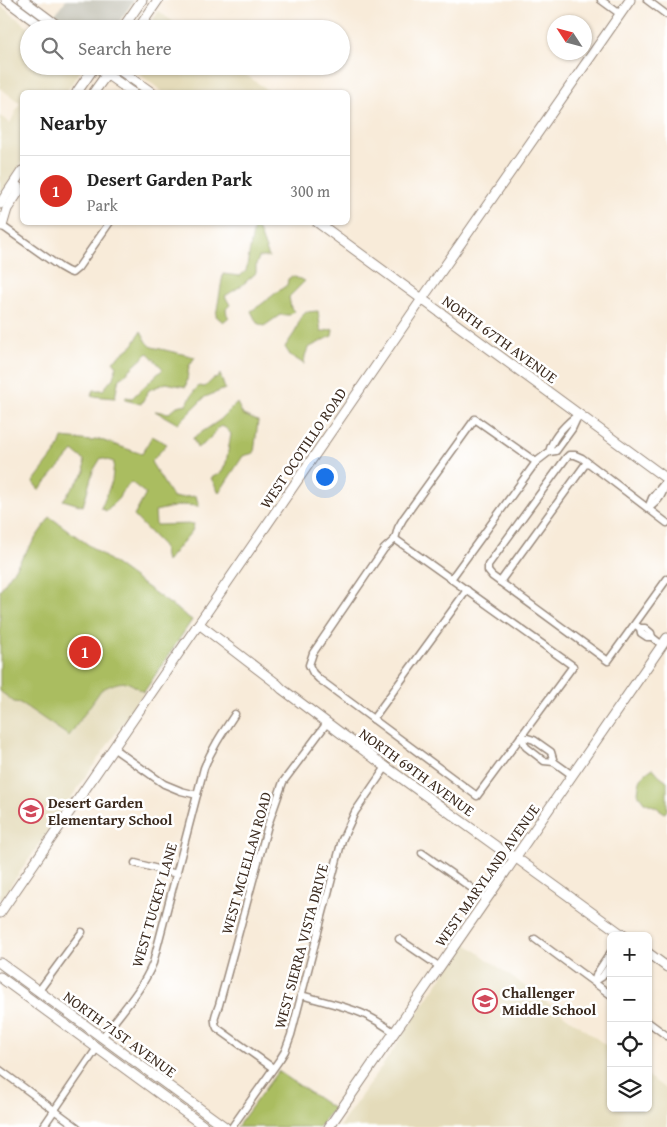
<!DOCTYPE html>
<meta charset="utf-8">
<style>
:root{--surface:#fff;--page:#f2f2f2;--text:#222;--muted:#767676;--line:#e0e0e0;--accent:#d93025}
body{margin:0;font-family:"Gentium Book Plus",serif;background:var(--page);color:var(--text)}
.controls{position:absolute;right:15px;bottom:15px;display:grid;overflow:hidden;border-radius:8px;box-shadow:0 1px 4px #0004}
.controls button{width:45px;height:45px;display:grid;place-items:center;padding:0;border:0;border-bottom:1px solid var(--line);background:var(--surface);color:var(--text);font:25px sans-serif}
.compass{position:absolute;left:547px;top:15px;width:45px;height:45px;border-radius:50%;background:var(--surface);box-shadow:0 1px 4px #0004;rotate:306deg}
.you{position:absolute;left:324px;top:476px;width:18px;height:18px;margin:-12px;border:4px solid #fff;border-radius:50%;background:#1a73e8;box-shadow:0 0 0 8px #1a73e833}
.badge{display:grid;place-items:center;width:32px;height:32px;border-radius:50%;background:var(--accent);color:#fff;font-size:16px;font-weight:700}
.pin{position:absolute;translate:-50% -50%;border:2px solid #fff;box-shadow:0 1px 5px #0006}
.list{margin:0;padding:0;list-style:none}
h2{display:flex;justify-content:space-between;align-items:center;height:65px;margin:0;padding:0 20px;font-size:21px}
h2 small{font-size:16px;font-weight:400;color:var(--muted)}
.list li{display:grid;grid-template-columns:32px 1fr auto;gap:15px;align-items:center;box-sizing:border-box;height:70px;padding:0 20px;border-top:1px solid var(--line)}
.list b{display:block;font-size:19px;white-space:nowrap}
.list p{margin:0;font-size:16px;white-space:nowrap;color:var(--muted)}
.list em{font-size:16px;font-style:normal;color:var(--muted)}
.icon{flex:none;width:28px;height:28px;fill:none;stroke:currentColor;stroke-width:2;stroke-linecap:round;stroke-linejoin:round}
.map{position:relative;flex:none;width:667px;height:1127px;overflow:hidden}
.search{position:absolute;background:var(--surface);box-shadow:0 1px 4px #0004;left:20px;top:20px;width:330px;height:55px;display:flex;align-items:center;gap:12px;box-sizing:border-box;padding:0 18px;border-radius:28px;color:var(--muted);font-size:19px}
.panel{position:absolute;background:var(--surface);box-shadow:0 1px 4px #0004;left:20px;top:90px;width:330px;height:135px;border-radius:8px}
.map>svg:first-child{display:block}
.built{fill:#e4dbba}
.industrial{fill:#c6c5b8}
.green{fill:#aabd61;stroke:#727440}
.lines{fill:none;stroke-linecap:round;stroke-linejoin:round}
.street-casing{stroke:#9a8a7c;stroke-width:9}
.secondary-casing{stroke:#9a8a7c;stroke-width:11}
.street{stroke:#fff;stroke-width:6}
.secondary{stroke:#fff;stroke-width:9}
.labels{text-anchor:middle;dominant-baseline:central;stroke-width:5;stroke-linejoin:round;paint-order:stroke}
.street-label{font-size:15px;fill:#3b2a1e;stroke:#fff}
.poi-label{font-size:15px;font-weight:bold;fill:#3b2a1e;stroke:#fff;text-anchor:start}
</style>
<div class="map">
<svg width="667" height="1127" viewBox="0 0 667 1127">
<rect width="100%" height="100%" fill="#fff"/>
<filter id="ink" filterUnits="userSpaceOnUse"><feTurbulence type="fractalNoise" baseFrequency=".02" numOctaves="2"/><feDisplacementMap in="SourceGraphic" scale="10" xChannelSelector="R" yChannelSelector="G"/><feConvolveMatrix kernelMatrix="1 2 1 2 8 2 1 2 1" color-interpolation-filters="sRGB"/></filter>
<filter id="wash" filterUnits="userSpaceOnUse"><feTurbulence type="fractalNoise" baseFrequency=".0096" numOctaves="4" result="noise"/><feDisplacementMap in="SourceGraphic" scale="20" xChannelSelector="R" yChannelSelector="G"/><feGaussianBlur stdDeviation="1.12" result="paint"/><feColorMatrix in="noise" values="0 0 0 0 0 0 0 0 0 0 0 0 0 0 0 0 0 1.4 0 .05"/><feComposite in="paint" operator="in"/></filter>
<g filter="url(#wash)">
<rect width="100%" height="100%" fill="#f8ebd9"/>
<g class="built">
<path d="M0 5 30 29H29V66H80L81 70 66 92H22V162L0 195V116L10 123 20 103 0 88Z"/>
<path d="M159 11 165 16 183 29H146Z"/>
<path d="M129 66H234L270 92H163Z"/>
<path d="M120 683H129L144 692 0 901V691L14 702 20 703 25 706 69 736 101 690 108 686Z"/>
<path d="M465 943 611 1049V1108H648V1076L667 1090V1127H339L387 1059Z"/>
</g>
<path class="industrial" d="M66 0H134L114 29H76L67 22 53 17Z"/>
<g class="green">
<path d="M254 227 259 231 269 257H259L256 265V273L241 286 225 296 230 305 226 309 227 315 229 317 223 322 216 316 223 274 240 276 246 271Z"/>
<path d="M292 276 305 281 289 297 291 308 294 311 290 315H280L264 326 257 323 251 311C264 304 274 293 287 285L288 279Z"/>
<path d="M318 311 321 332 333 329 332 336 308 348 305 356 304 364 290 355 285 347 295 332 301 317 306 312Z"/>
<path d="M141 331 147 342 152 347 195 357 189 366 186 387 166 383 149 390 141 404 125 400 126 397 132 398 163 369 148 353 121 378 118 382 115 398 91 396 94 390H103L113 378 117 366 113 361 133 345Z"/>
<path d="M220 374 225 389 205 397 178 424 155 411 169 413 177 406 187 404C191 397 193 391 199 386L205 387 213 379 218 378Z"/>
<path d="M237 403 243 415 258 421 254 453 243 456 219 493 211 478 222 472 226 463 231 434C220 420 218 428 210 438 207 442 201 445 197 448L193 438 220 420Z"/>
<path d="M152 436 167 444 151 462 173 498 196 496 199 506 182 505 155 511 156 525 194 524 192 531 166 562 163 546 134 516 146 494 131 482 121 493 119 498 106 511 101 508 112 481 114 462 101 458 93 471 83 506 63 500 85 472 84 460 73 451 39 490 33 482 58 449 62 438 92 441 98 439 142 454Z"/>
<path d="M50 517 192 620 144 692C139 690 134 685 129 683 121 680 108 686 101 690L69 736 25 706 20 703 14 702 0 691V590Z"/>
<path d="M653 768 659 775 667 781V810L665 813 656 807 644 802 638 794C639 780 641 776 653 768Z"/>
<path d="M278 1071 334 1109 326 1117 319 1127H237Z"/>
</g>
</g>
<g filter="url(#ink)">
<g class="lines">
<defs>
<g id="street">
<path d="M601 0 620 14"/>
<path d="M647 0 667 15"/>
<path d="M2 226 60 267 67 271 72 273 78 268 110 222"/>
<path d="M549 452C552 438 565 425 576 416"/>
<path d="M648 508 652 498 667 480"/>
<path d="M649 508C660 500 662 495 667 482"/>
<path d="M667 523 582 458 575 455H569L566 458 488 565V571L492 576 608 661 667 579"/>
<path d="M395 539 573 666 477 796 319 679 313 673 309 665 313 653 384 549Z"/>
<path d="M395 539 398 528 403 519 475 419 536 462"/>
<path d="M451 579 536 462 549 452 556 451 572 429 579 414"/>
<path d="M500 582 587 462"/>
<path d="M637 626 640 628H645L651 633 652 637"/>
<path d="M640 628 641 633 647 637H652L662 645"/>
<path d="M373 719 467 590"/>
<path d="M521 736 526 747 544 761 554 762 572 775"/>
<path d="M521 736 534 740 551 752 554 762"/>
<path d="M113 748 164 784 181 791 197 795"/>
<path d="M422 853 487 899"/>
<path d="M135 863 177 874"/>
<path d="M399 939 440 967"/>
<path d="M535 939 611 995"/>
<path d="M594 982 597 973 611 952"/>
<path d="M594 982 602 977 611 964"/>
<path d="M38 992 82 932"/>
<path d="M301 995C321 1001 342 1005 361 1013 373 1018 384 1025 395 1033"/>
<path d="M648 1022 667 1036"/>
<path d="M102 1038C120 1013 141 992 153 963L204 768C212 748 223 732 235 714"/>
<path d="M273 1068 217 1028C212 1019 216 1014 219 1005L268 825 283 782 327 723"/>
<path d="M0 1070 77 1127"/>
<path d="M43 1127 97 1048"/>
<path d="M232 1127 280 1059 285 1051 291 1035 342 840 355 812 386 767"/>
</g>
<g id="secondary">
<path d="M6 0 45 29"/>
<path d="M23 0 62 29"/>
<path d="M122 29 142 0"/>
<path d="M138 29 158 0"/>
<path d="M95 66 132 92"/>
<path d="M114 66 151 92"/>
<path d="M77 92 95 66"/>
<path d="M94 92 109 71"/>
<path d="M0 204 22 171"/>
<path d="M317 222 667 479"/>
<path d="M2 226 7 209 19 191 18 187 14 184"/>
<path d="M199 624 276 683 282 689 386 767 504 852 515 857 624 936"/>
<path d="M0 913 422 299 630 0"/>
<path d="M648 953 667 967"/>
<path d="M0 963 225 1127"/>
<path d="M0 977 205 1127"/>
<path d="M329 1127 667 638"/>
</g>
</defs>
<use href="#street" class="street-casing"/>
<use href="#secondary" class="secondary-casing"/>
<use href="#street" class="street"/>
<use href="#secondary" class="secondary"/>
</g>
</g>
<defs>
<symbol id="school-ring" viewBox="-11 -11 22 22"><circle r="9.5" fill="#fff" stroke="#d1495b" stroke-width="1.5"/><path d="M0-5L7-2L0 1L-7-2ZM-4 1L0 2.5L4 1V4Q0 6-4 4Z" fill="#d1495b"/></symbol>
</defs>
<g fill-rule="evenodd">
<use href="#school-ring" x="17" y="797" width="28" height="28"/>
<use href="#school-ring" x="471" y="987" width="28" height="28"/>
</g>
<g class="labels">
<g class="street-label">
<text transform="translate(500 339) rotate(36)">NORTH 67TH AVENUE</text>
<text transform="translate(303 448) rotate(-56)">WEST OCOTILLO ROAD</text>
<text transform="translate(417 772) rotate(36)">NORTH 69TH AVENUE</text>
<text transform="translate(246 863) rotate(-74)">WEST MCLELLAN ROAD</text>
<text transform="translate(487 875) rotate(-55)">WEST MARYLAND AVENUE</text>
<text transform="translate(154 905) rotate(-74)">WEST TUCKEY LANE</text>
<text transform="translate(301 946) rotate(-75)">WEST SIERRA VISTA DRIVE</text>
<text transform="translate(120 1034) rotate(36)">NORTH 71ST AVENUE</text>
</g>
<g class="poi-label">
<text x="48" y="802">Desert Garden<tspan x="48" dy="17">Elementary School</tspan></text>
<text x="502" y="992">Challenger<tspan x="502" dy="17">Middle School</tspan></text>
</g>
</g>
</svg>
<div class="controls">
<button>+</button>
<button>−</button>
<button><svg class="icon" aria-label="locate" viewBox="0 0 24 24"><circle cx="12" cy="12" r="6"/><path d="M12 2v4M12 18v4M2 12h4M18 12h4"/></svg></button>
<button><svg class="icon" aria-label="layers" viewBox="0 0 24 24"><path d="M12 4l9 5-9 5-9-5zM3 14l9 5 9-5"/></svg></button>
</div>
<svg class="compass" viewBox="-18 -18 36 36"><path d="M0-13l5 13h-10z" fill="#e53935"/><path d="M0 13l5-13h-10z" fill="#767676"/></svg>
<div class="you"></div>
<div class="pin badge" style="left:85px;top:652px">1</div>
<div class="search"><svg class="icon" aria-label="search" viewBox="0 0 24 24"><circle cx="10" cy="10" r="6"/><path d="M15 15l6 6"/></svg>Search here</div>
<section class="panel">
<h2>Nearby<small></small></h2>
<ul class="list">
<li><span class="badge">1</span><div><b>Desert Garden Park</b><p>Park</p></div><em>300 m</em></li>
</ul>
</section>
</div>
